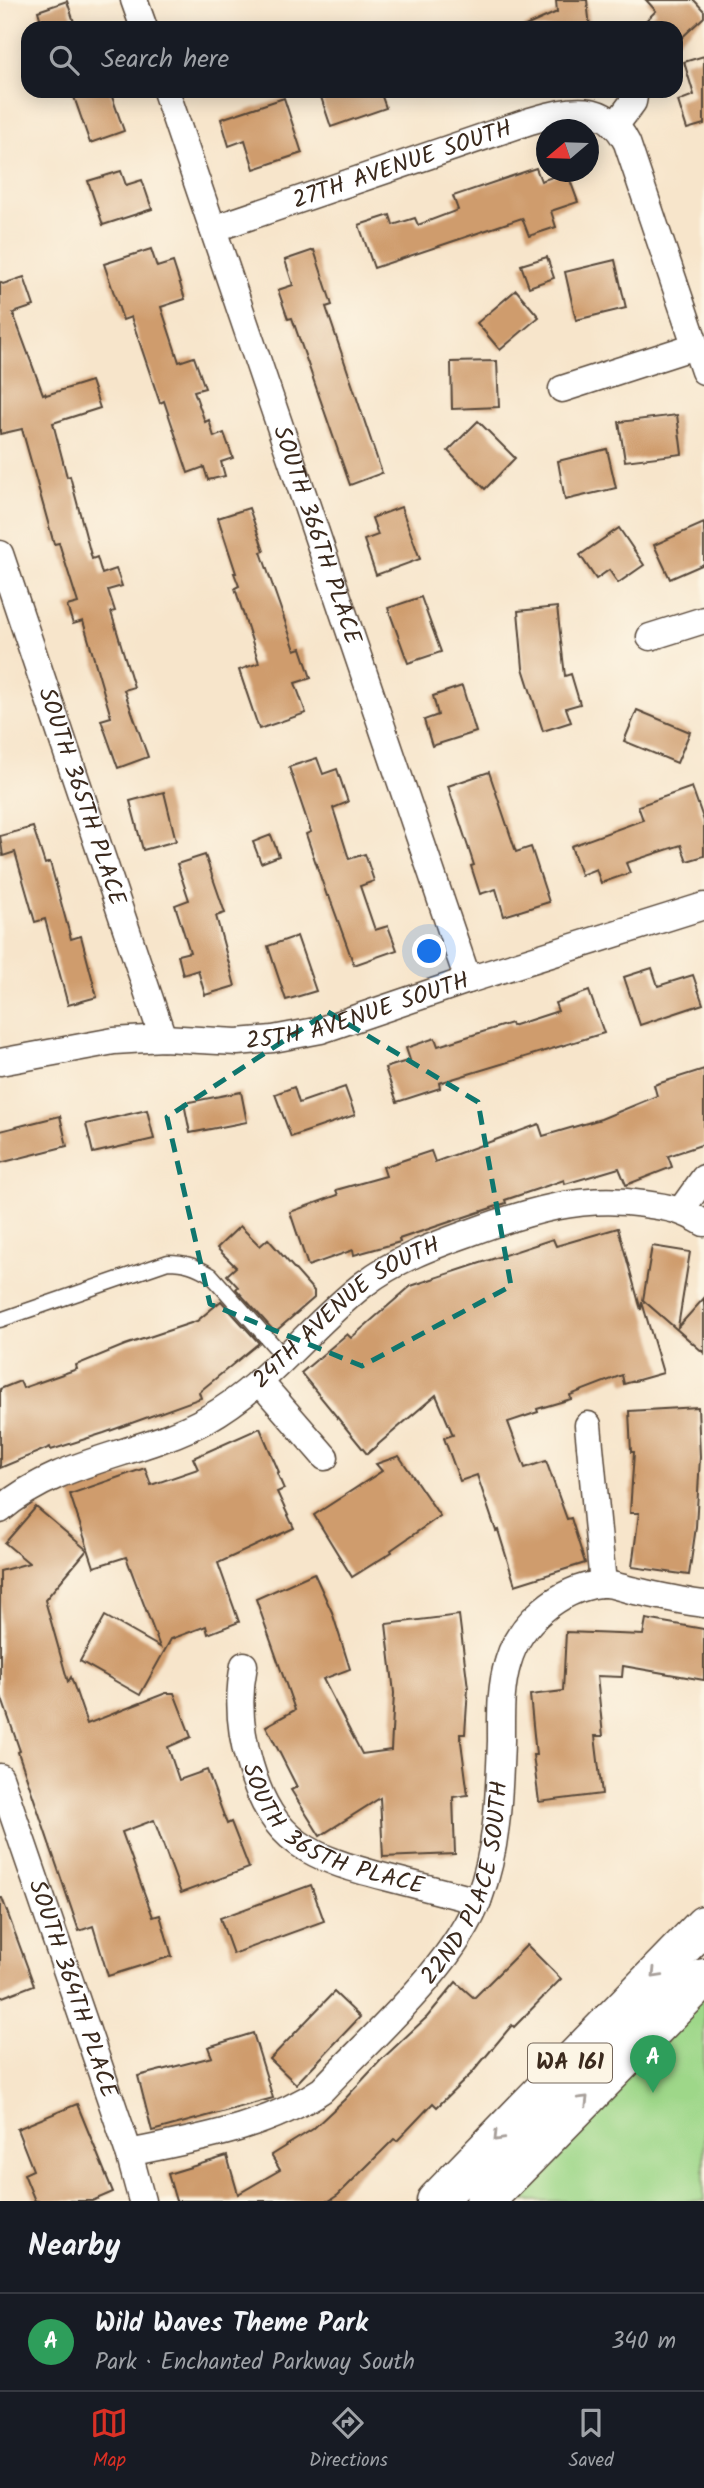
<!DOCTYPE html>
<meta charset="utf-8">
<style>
:root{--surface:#171b24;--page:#242831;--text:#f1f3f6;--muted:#9ea1a6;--line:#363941;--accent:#d93025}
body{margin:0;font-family:Kalam,sans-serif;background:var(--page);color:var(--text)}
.compass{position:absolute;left:536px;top:119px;width:63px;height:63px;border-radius:50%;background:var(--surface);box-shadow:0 4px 18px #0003;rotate:251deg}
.you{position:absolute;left:430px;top:952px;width:24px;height:24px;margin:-18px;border:5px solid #fff;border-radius:50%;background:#1a73e8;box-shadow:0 0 0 10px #1a73e833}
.badge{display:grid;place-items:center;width:46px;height:46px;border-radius:50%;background:var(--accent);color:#fff;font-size:23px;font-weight:700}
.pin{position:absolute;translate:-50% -58px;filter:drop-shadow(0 2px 4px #0008)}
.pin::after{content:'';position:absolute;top:37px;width:24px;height:21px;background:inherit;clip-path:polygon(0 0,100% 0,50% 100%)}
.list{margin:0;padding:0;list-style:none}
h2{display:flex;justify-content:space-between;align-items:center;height:91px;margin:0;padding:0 28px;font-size:30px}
h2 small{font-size:23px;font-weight:400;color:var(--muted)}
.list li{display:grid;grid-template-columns:46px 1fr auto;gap:21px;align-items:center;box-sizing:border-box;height:98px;padding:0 28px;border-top:2px solid var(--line)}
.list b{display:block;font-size:26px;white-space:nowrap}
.list p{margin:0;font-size:23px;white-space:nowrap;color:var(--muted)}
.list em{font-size:23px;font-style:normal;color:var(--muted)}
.icon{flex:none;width:38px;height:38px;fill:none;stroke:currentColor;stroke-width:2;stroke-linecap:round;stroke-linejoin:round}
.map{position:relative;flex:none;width:704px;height:2201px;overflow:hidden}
.search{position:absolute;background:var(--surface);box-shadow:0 4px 18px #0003;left:21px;right:21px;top:21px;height:77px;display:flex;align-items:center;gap:18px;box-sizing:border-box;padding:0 24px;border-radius:21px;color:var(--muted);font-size:26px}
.sheet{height:189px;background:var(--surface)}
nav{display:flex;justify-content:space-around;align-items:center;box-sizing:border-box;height:98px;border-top:2px solid var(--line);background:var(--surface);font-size:19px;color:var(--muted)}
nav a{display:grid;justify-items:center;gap:4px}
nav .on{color:var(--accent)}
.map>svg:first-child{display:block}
.green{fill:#9ed789;stroke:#6c8054;stroke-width:2}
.building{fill:#cf9c6d}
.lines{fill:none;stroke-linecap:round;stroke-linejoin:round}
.lane-casing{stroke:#574638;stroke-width:17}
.street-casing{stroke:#574638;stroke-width:29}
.primary-casing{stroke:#574638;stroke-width:41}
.lane{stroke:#fff;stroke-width:14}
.street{stroke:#fff;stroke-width:26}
.primary{stroke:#fff;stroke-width:38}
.oneway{stroke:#a79f9a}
.marked{fill:none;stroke:#0f766e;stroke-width:5;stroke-dasharray:14 9;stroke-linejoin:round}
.labels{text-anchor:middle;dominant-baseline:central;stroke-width:5;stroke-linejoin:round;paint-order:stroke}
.shield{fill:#fcf5e5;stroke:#75675a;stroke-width:2}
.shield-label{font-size:23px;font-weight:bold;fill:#3b2a1e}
.street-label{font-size:24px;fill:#3b2a1e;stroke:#fcf5e5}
</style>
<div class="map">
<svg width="704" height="2201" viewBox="0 0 704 2201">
<rect width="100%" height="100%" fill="#fcf5e5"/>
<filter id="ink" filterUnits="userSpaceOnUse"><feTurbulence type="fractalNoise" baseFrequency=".0143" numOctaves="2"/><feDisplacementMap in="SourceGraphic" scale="14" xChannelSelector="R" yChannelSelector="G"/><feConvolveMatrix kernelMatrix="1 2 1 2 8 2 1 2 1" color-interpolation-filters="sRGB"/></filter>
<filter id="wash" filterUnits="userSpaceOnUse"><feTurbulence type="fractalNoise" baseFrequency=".00686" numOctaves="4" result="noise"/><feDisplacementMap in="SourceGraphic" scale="28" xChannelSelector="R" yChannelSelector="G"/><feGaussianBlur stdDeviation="1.57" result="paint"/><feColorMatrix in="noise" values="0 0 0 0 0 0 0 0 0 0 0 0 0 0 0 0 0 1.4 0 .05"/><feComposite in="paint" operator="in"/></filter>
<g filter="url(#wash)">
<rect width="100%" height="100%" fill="#f7e5cb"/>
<path class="green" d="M704 1984V2201H499Z"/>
<g id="blocks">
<g class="building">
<path d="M556 0H587L590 28H521L557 12Z"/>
<path d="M646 0H694L704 11V17L676 43V28H638L656 11Z"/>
<path d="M67 1 76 28H43L38 11Z"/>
<path d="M704 56V124L687 129 678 101 694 95 684 62Z"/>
<path d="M72 91H110L124 131 90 143Z"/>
<path d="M319 91H380L386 108 331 127Z"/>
<path d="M284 98 302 153 254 169 245 140 229 146 221 119Z"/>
<path d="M536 168 541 181 567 172 578 202 551 211 556 227 529 236 522 218 374 268 359 225 390 215 393 225 415 218 418 225 458 210 453 196Z"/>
<path d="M121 171 126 185 142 180 152 209 103 225 88 181Z"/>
<path d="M151 249 157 267 173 262 185 299 161 307 179 362 194 357 205 388 194 391 205 422 209 420 214 437 224 433 233 458 221 462 225 476 208 480 204 467 188 473 164 401 160 403 131 317 123 320 104 264Z"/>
<path d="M314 250 332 305 326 307 382 473 350 485 292 318 288 319 278 290 293 285 285 260Z"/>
<path d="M547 257 554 278 529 287 521 265Z"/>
<path d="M615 260 626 308 576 320 565 272Z"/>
<path d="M24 277 34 306 13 313 43 394 45 393 46 395 91 381 100 408 53 423 67 477 70 476 92 559 97 557 102 574 116 569 122 586 108 590 115 611 111 612 134 687 124 690 148 757 118 768 101 720 111 717 83 621 73 624 67 606 78 603 59 543 54 544 22 429 0 434V282L3 284Z"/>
<path d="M516 290 539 317 500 350 477 323Z"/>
<path d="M497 361 499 407 452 409 451 362Z"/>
<path d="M677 415 682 454 625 461 619 422Z"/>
<path d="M478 421 515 458 485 489 448 451Z"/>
<path d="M607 449 616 488 565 500 558 461Z"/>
<path d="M401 507 420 559 376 575 364 540 378 535 372 518Z"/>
<path d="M249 508 264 551 261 552 295 650 301 648 311 678 295 683 306 713 259 729 239 670 259 663 235 588 239 586 234 573H236L218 518Z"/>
<path d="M704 523V564L670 579 654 545Z"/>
<path d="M619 528 644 565 618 583 609 570 596 579 580 555Z"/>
<path d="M421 597 441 652 408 663 388 608Z"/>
<path d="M557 607 565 676 571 674 580 704 566 708 571 722 543 731 523 668 518 611Z"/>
<path d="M462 686 476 732 432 746 424 720 438 715 433 696Z"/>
<path d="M637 710 690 732 677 763 624 741Z"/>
<path d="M317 758 323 774 337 769 348 802 333 808 349 859 365 854 374 881 360 886 375 930 388 926 397 950 354 965 329 896H327L306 834 311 832 289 767Z"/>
<path d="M489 772 516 852 531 847 549 902 504 916 496 889 480 894 471 866 474 865 448 786Z"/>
<path d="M692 787 704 821V856L687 861 681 845 626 863 630 873 601 883 596 869 581 875 571 846 643 820 638 806Z"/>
<path d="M164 792 176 841 143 850 130 801Z"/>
<path d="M33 827 45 864 50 862 71 939 81 936 97 997 68 1005 45 919 35 922 15 852 3 856 0 836Z"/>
<path d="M271 835 279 856 261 863 253 842Z"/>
<path d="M205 855 225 913 216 916 235 986 205 995 198 970 183 975 178 955 190 952 175 905 189 900 177 864Z"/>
<path d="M297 936 316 991 286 1000 268 946Z"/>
<path d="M652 968 658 986 693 975 703 1004 640 1025 624 977Z"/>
<path d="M589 991 604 1033 439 1083 440 1088 397 1102 385 1068 410 1060 406 1048 435 1038 438 1046 511 1023 512 1026 558 1011 555 1003Z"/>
<path d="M704 1069V1144L668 1156 672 1167 626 1185 619 1168 565 1184 564 1180 505 1200 506 1203 399 1239 400 1242 354 1255 353 1250 308 1266 290 1212 338 1195 336 1190 386 1176 383 1167 431 1151 435 1162 539 1124 543 1136 601 1119 657 1096 654 1085Z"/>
<path d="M294 1087 299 1103 345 1087 355 1115 291 1137 275 1094Z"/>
<path d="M241 1092 247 1122 190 1133 184 1103Z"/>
<path d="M147 1110 154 1139 93 1153 86 1124Z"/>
<path d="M60 1116 67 1146 0 1163V1131Z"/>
<path d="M240 1226 260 1246 268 1239 314 1291V1298L276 1331H274L236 1289 238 1287 227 1275 236 1267 217 1248Z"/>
<path d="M618 1228 641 1310 642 1302 663 1373 624 1384 622 1375 570 1395 571 1399 537 1409 538 1412 508 1422 525 1468 546 1461 567 1519 571 1518 585 1563 515 1585 498 1530 496 1531 477 1475 460 1481 444 1438 453 1435 436 1395 367 1454 301 1373 347 1334 351 1338 411 1286 553 1239 556 1246Z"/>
<path d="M652 1246 690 1252 678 1327 704 1298V1353L643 1300Z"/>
<path d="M221 1301 259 1343 199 1392 201 1398 104 1433 51 1450 50 1447 0 1468V1389L20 1381 23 1388 77 1369 76 1365 125 1345 197 1321Z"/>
<path d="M698 1407 700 1457 696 1527 689 1575 632 1567 639 1513H630L634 1452H631L629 1411Z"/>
<path d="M260 1428 279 1472 277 1473 284 1489 277 1492 294 1528 218 1563 239 1622 208 1634 206 1626 171 1639 140 1695 80 1661 105 1616 160 1647 126 1557 94 1567 70 1494 145 1468 151 1485 198 1469 193 1458Z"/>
<path d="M399 1456 440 1516 391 1550 392 1552 352 1577 314 1515 382 1471 376 1464Z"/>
<path d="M36 1507 87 1550 45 1600 68 1682 71 1677 87 1724 166 1693H174L191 1737 168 1747 179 1780 207 1770 227 1824 231 1822 249 1868 181 1893 154 1820 122 1832 153 1917 160 1915 172 1956 108 1976 93 1926 79 1931 18 1752 20 1751 0 1693V1571L29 1563 5 1543Z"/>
<path d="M314 1573 332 1612 350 1669 323 1679 362 1754 391 1750 394 1693 386 1624 459 1615 468 1688 465 1734H460L468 1795 453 1797 455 1854 383 1857 380 1798 320 1836 291 1790 297 1787 266 1726 295 1710 256 1599Z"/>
<path d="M646 1619 704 1629V1680L623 1666 622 1677 597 1676 603 1736H595L602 1794 539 1802 533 1755H536L530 1695 563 1691 566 1632 643 1635Z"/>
<path d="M311 1885 324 1921 233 1954 220 1918Z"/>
<path d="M0 1898H2L34 1985 0 1998Z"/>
<path d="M527 1945 561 1979 514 2027 512 2025 472 2073 437 2107 433 2103 397 2141 394 2139 338 2195 329 2201H176L168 2174 227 2156 238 2194 280 2170 271 2155 313 2129 344 2100 381 2060 427 2017 456 1982 474 1998Z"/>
<path d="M334 1992 360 2017 296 2084 270 2059Z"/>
<path d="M253 2033 273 2098 152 2131 138 2076 212 2057 208 2047Z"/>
<path d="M77 2104 113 2192 92 2201H35L24 2174 33 2170 17 2129Z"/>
</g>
</g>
</g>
<g filter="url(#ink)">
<use href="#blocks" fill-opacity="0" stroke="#574638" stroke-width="2"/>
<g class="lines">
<defs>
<path id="lane" d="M0 1320 168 1262C185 1262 196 1266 211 1275L284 1357"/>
<g id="street">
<path d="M134 0 144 28"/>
<path id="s1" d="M166 91 468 980"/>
<path d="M615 126 633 102 635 91"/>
<path id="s2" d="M213 229 530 121C569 110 605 99 627 143L704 371"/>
<path d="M562 389 695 346"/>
<path id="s3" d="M0 554 163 1038"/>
<path d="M650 637 704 620"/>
<path id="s4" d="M0 1062 114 1041 163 1038 237 1042 273 1039 321 1030 468 980 704 906"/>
<path d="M681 1210 704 1178"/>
<path d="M259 1381 325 1457"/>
<path d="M588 1425 603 1584"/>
<path id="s5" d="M0 1510C61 1458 140 1456 207 1419 268 1385 310 1326 364 1284 395 1260 432 1246 469 1233 526 1212 582 1194 644 1204 668 1207 683 1210 704 1223"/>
<path id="s6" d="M244 1665C237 1700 240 1732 250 1765 272 1843 312 1858 385 1877 416 1885 447 1893 478 1901"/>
<path id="s7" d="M0 1777 129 2153 142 2201"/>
<path id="s8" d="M129 2153C195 2139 266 2128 322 2090 372 2036 454 1966 479 1898 498 1848 499 1794 501 1741 501 1715 500 1688 508 1662 519 1623 559 1589 600 1584 610 1583 622 1588 631 1590 655 1595 680 1601 704 1604"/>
</g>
<g id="primary">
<path d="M436 2201 704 1925"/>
<path d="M485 2201 704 1978"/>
</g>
</defs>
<use href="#lane" class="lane-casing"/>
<use href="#street" class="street-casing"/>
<use href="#primary" class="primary-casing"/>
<use href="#lane" class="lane"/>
<use href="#street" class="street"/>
<use href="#primary" class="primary"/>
</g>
<defs><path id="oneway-chevron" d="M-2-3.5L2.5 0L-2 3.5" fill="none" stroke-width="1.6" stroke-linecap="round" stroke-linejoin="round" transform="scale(1.75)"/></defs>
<g class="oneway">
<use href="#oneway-chevron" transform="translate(656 1974) rotate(134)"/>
<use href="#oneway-chevron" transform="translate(584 2100) rotate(-45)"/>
<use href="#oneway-chevron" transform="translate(498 2137) rotate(134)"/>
</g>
</g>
<path class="marked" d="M328 1012 478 1102 511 1286 362 1366 210 1304 167 1117Z"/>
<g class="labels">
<rect class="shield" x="528" y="2043.5" width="84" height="39" rx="5"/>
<g class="shield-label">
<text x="570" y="2063">WA 161</text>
</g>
<g class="street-label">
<text stroke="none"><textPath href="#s2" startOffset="200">27TH AVENUE SOUTH</textPath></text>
<text stroke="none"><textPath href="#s1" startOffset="469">SOUTH 366TH PLACE</textPath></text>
<text stroke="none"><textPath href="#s3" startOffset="256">SOUTH 365TH PLACE</textPath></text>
<text stroke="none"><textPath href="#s4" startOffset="364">25TH AVENUE SOUTH</textPath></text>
<text stroke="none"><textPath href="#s5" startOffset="404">24TH AVENUE SOUTH</textPath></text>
<text stroke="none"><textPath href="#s6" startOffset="214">SOUTH 365TH PLACE</textPath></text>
<text stroke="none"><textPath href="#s8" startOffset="464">22ND PLACE SOUTH</textPath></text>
<text stroke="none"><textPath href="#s7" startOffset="224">SOUTH 364TH PLACE</textPath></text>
</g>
</g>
</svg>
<svg class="compass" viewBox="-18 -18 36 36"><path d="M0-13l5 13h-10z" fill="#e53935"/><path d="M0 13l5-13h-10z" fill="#9ea1a6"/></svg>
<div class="you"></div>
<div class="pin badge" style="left:653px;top:2093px;background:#2e9e5b">A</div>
<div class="search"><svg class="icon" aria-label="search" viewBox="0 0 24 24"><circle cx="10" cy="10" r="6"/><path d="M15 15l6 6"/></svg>Search here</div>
</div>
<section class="sheet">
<h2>Nearby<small></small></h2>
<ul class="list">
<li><span class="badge" style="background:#2e9e5b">A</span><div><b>Wild Waves Theme Park</b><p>Park · Enchanted Parkway South</p></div><em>340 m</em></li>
</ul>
</section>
<nav>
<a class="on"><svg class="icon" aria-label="map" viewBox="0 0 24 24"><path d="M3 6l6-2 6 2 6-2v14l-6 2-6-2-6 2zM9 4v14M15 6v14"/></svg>Map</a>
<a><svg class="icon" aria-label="directions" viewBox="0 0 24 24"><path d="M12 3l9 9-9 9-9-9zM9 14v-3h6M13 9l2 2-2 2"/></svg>Directions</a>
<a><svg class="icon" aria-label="saved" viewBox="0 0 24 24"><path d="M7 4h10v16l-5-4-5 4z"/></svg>Saved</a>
</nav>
